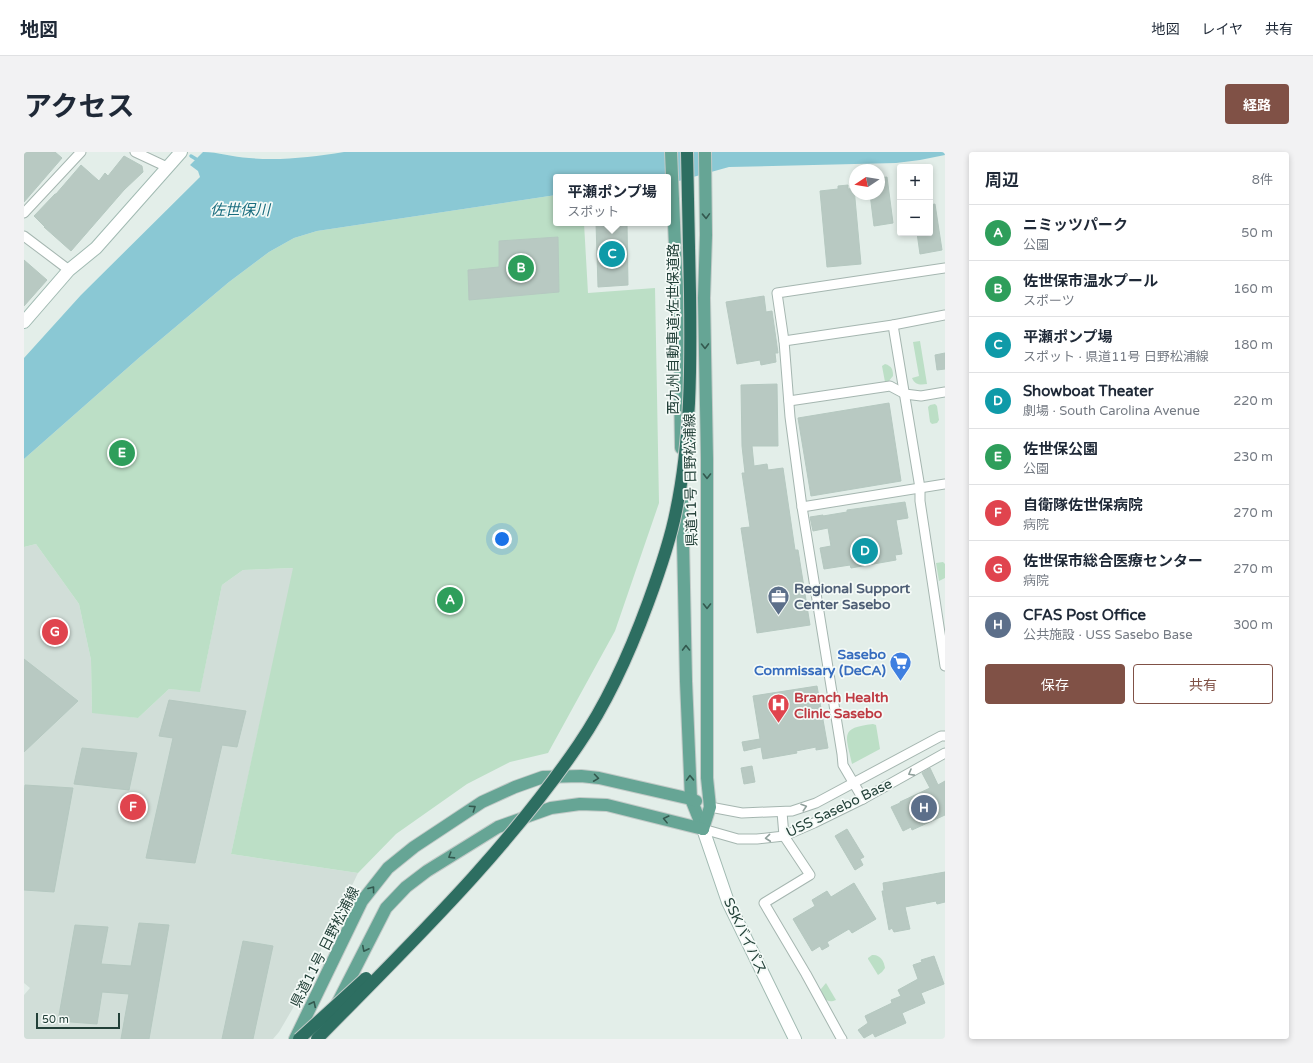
<!DOCTYPE html>
<html lang="ja">
<meta charset="utf-8">
<style>
:root{--surface:#fff;--page:#f2f2f3;--text:#1f2937;--muted:#747a83;--line:#e0e1e3;--accent:#805146}
body{margin:0;font-family:"Varela Round","Noto Sans JP",sans-serif;background:var(--page);color:var(--text)}
.controls{position:absolute;right:12px;top:12px;display:grid;overflow:hidden;border-radius:4px;box-shadow:0 2px 6px #0003}
.controls button{width:36px;height:36px;display:grid;place-items:center;padding:0;border:0;border-bottom:1px solid var(--line);background:var(--surface);color:var(--text);font:20px sans-serif}
.compass{position:absolute;left:825px;top:12px;width:36px;height:36px;border-radius:50%;background:var(--surface);box-shadow:0 2px 6px #0003;rotate:258deg}
.scale{position:absolute;left:12px;bottom:10px;width:84px;box-sizing:border-box;padding-left:4px;border:2px solid #224038;border-top:0;font-size:11px;line-height:14px;white-space:nowrap;color:#224038;-webkit-text-stroke:3px #f4faf7;paint-order:stroke}
.you{position:absolute;left:478px;top:387px;width:14px;height:14px;margin:-10px;border:3px solid #fff;border-radius:50%;background:#1a73e8;box-shadow:0 0 0 6px #1a73e833}
.badge{display:grid;place-items:center;width:26px;height:26px;border-radius:50%;background:var(--accent);color:#fff;font-size:13px;font-weight:700}
.pin{position:absolute;translate:-50% -50%;border:2px solid #fff;box-shadow:0 1px 4px #0006}
.popup{position:absolute;left:529px;top:22px;width:118px;height:52px;box-sizing:border-box;display:grid;place-content:center;border-radius:4px;background:var(--surface);filter:drop-shadow(0 1px 3px #0005);font-size:13px;white-space:nowrap;color:var(--muted)}
.popup b{font-size:15px;color:var(--text)}
.popup::after{content:'';position:absolute;left:50%;top:100%;margin-left:-8px;border:8px solid transparent;border-top-color:var(--surface)}
.list{margin:0;padding:0;list-style:none}
h2{display:flex;justify-content:space-between;align-items:center;height:52px;margin:0;padding:0 16px;font-size:17px}
h2 small{font-size:13px;font-weight:400;color:var(--muted)}
.list li{display:grid;grid-template-columns:26px 1fr auto;gap:12px;align-items:center;box-sizing:border-box;height:56px;padding:0 16px;border-top:1px solid var(--line)}
.list b{display:block;font-size:15px;white-space:nowrap}
.list p{margin:0;font-size:13px;white-space:nowrap;color:var(--muted)}
.list em{font-size:13px;font-style:normal;color:var(--muted)}
.actions{display:flex;gap:8px;padding:12px 16px}
.actions a{flex:1;padding:9px 0;border:1px solid var(--accent);border-radius:4px;text-align:center;font-size:14px;color:var(--accent)}
.actions .main{background:var(--accent);color:#fff}
.map{position:relative;flex:none;width:921px;height:887px;overflow:hidden;border-radius:4px}
header{display:flex;align-items:center;gap:24px;box-sizing:border-box;height:56px;padding:0 20px;background:var(--surface);border-bottom:1px solid var(--line)}
header strong{font-size:19px}
nav{display:flex;gap:22px;margin-inline-start:auto;font-size:14px}
.intro{display:flex;align-items:center;justify-content:space-between;box-sizing:border-box;height:96px;padding:0 24px}
h1{margin:0;font-size:28px}
.button{padding:10px 18px;border-radius:4px;background:var(--accent);color:#fff;font-size:14px;font-weight:700}
main{display:flex;gap:24px;padding:0 24px}
aside{flex:1;background:var(--surface);border-radius:4px;box-shadow:0 2px 6px #0003}
.map>svg:first-child{display:block}
.built{fill:#d1ded8}
.green{fill:#bcdfc6}
.water{fill:#8ac8d4}
.lines{fill:none;stroke-linecap:round;stroke-linejoin:round}
.stream{stroke:#8ac8d4;stroke-width:3.5}
.building{fill:#b8c9c2;stroke:#b5c8c0}
.street-casing{stroke:#a5b6b0;stroke-width:11}
.secondary-casing{stroke:#a1bab2;stroke-width:14}
.primary-casing{stroke:#c1cac7;stroke-width:14}
.street{stroke:#fff;stroke-width:9}
.secondary{stroke:#fff;stroke-width:12}
.primary{stroke:#66a595;stroke-width:12}
.highway-bridge-casing{stroke:#c1cac7;stroke-width:14;stroke-linecap:butt}
.highway-bridge{stroke:#2d6e61;stroke-width:12}
.oneway{stroke:#33594f}
.oneway2{stroke:#90a09c}
.labels{text-anchor:middle;dominant-baseline:central;stroke-width:3.5;stroke-linejoin:round;paint-order:stroke}
.street-label{font-size:14px;fill:#224038;stroke:#f4faf7}
.service-label{font-size:14px;font-weight:bold;fill:#4e5e75;stroke:#f4faf7;text-anchor:start}
.shop-label{font-size:14px;font-weight:bold;fill:#366cbe;stroke:#f4faf7;text-anchor:end}
.health-label{font-size:14px;font-weight:bold;fill:#be3a42;stroke:#f4faf7;text-anchor:start}
.water-label{font-size:15px;font-style:italic;fill:#196d7f;stroke:#f4faf7}
</style>
<header>
<strong>地図</strong>
<nav><a>地図</a><a>レイヤ</a><a>共有</a></nav>
</header>
<div class="intro"><h1>アクセス</h1><a class="button">経路</a></div>
<main>
<div class="map">
<svg width="921" height="887" viewBox="0 0 921 887">
<rect width="100%" height="100%" fill="#e3eee9"/>
<path class="built" d="M12 392 55 452 67 508 68 560 114 566 145 537 176 539 198 433 219 418 270 416 207 702 334 721 269 856 255 880 249 887H0V843L6 836 0 831V395Z"/>
<g class="green">
<path d="M532 43V71H560L564 141 631 136 635 351 591 479 524 601 486 610 443 632 372 682 334 721 207 702 269 416 219 418 198 433 176 540 145 537 114 566 68 561 67 508 55 452 12 392 0 395V307L117 204 205 130 245 100 270 86 293 79Z"/>
<path d="M896 189 903 232C896 233 891 233 888 226L895 224 889 190Z"/>
<path d="M861 212C868 214 869 218 869 224L864 230H861L858 214Z"/>
<path d="M911 252 913 254 915 268 913 271 908 272 906 270 904 255 906 253Z"/>
<path d="M919 410 921 412V426L915 429 912 411Z"/>
<path d="M849 572 852 573 856 597 828 612C822 583 815 576 849 572Z"/>
<path d="M848 803C856 802 860 809 861 816L858 820 854 823 844 807V806Z"/>
<path d="M802 831 812 848C803 852 798 846 797 837Z"/>
</g>
<path class="water" d="M179 0C194 0 209 5 225 6 256 9 288 5 320 0H921V3L896 8 872 11 705 15 644 32V25H532V43L293 79 270 86 245 100 205 130 117 204 0 307V206L57 143 176 25 174 19 166 13Z"/>
<g class="lines">
<path class="stream" d="M167 4 172 7"/>
</g>
<g class="building">
<path d="M0 0H31L38 6 0 50Z"/>
<path d="M100 4 118 14 119 20 100 38 47 99 20 75H21L10 64 31 42H32L57 13 75 29 81 21 84 24Z"/>
<path d="M863 25 869 71 850 74 846 42H855V26Z"/>
<path d="M824 33V37L830 36 837 112 803 115 796 39 814 37V34Z"/>
<path d="M911 52 918 98 896 102 893 81H906V53Z"/>
<path d="M572 71H603L604 133 574 135Z"/>
<path d="M534 85 535 140 445 148 444 118 475 115V89Z"/>
<path d="M0 108 23 128 0 154Z"/>
<path d="M740 144 742 160 748 159 754 201H751L752 210 737 213 736 208 713 212 702 150Z"/>
<path d="M921 201V217L913 218 911 203Z"/>
<path d="M753 232 754 294H728L730 314 743 312 744 318 759 316 771 398H774L786 473 733 481 717 376 726 375 718 321H721L718 294 717 233Z"/>
<path d="M865 251 877 329 787 344 774 266Z"/>
<path d="M881 350 884 366 872 368 878 402 871 403 872 408 827 416 826 413 800 417 796 396 807 394 804 376 789 379 786 365 799 363V364L823 360V358Z"/>
<path d="M0 507 54 549 0 600Z"/>
<path d="M793 534 804 596 792 598V595L772 599 773 601 739 607 737 595 720 599 718 590 736 587 729 544Z"/>
<path d="M145 548 222 559 213 595 198 593 171 711 122 706 149 586 135 584Z"/>
<path d="M58 596 113 601 105 638 50 632Z"/>
<path d="M728 614 731 630 720 632 717 616Z"/>
<path d="M906 616 914 633 921 629V663L888 678 887 675 879 679 867 655 876 651V650L906 636 898 621Z"/>
<path d="M1 633 49 636 30 740 0 738V641Z"/>
<path d="M823 677 840 705 836 707 839 713 831 718 811 684Z"/>
<path d="M921 720V750L913 752 912 749 881 755 886 777 870 780 868 776 865 778 858 739H860L859 731Z"/>
<path d="M830 731 852 767 828 781 825 777 803 790 805 794 798 798 796 794 788 799 769 767 791 754 788 748 803 739 807 745Z"/>
<path d="M115 771 145 773 125 887H97L105 842 78 840 73 872 34 869 51 773 84 775 77 812 107 814Z"/>
<path d="M219 789 249 794 229 887H198Z"/>
<path d="M910 804 920 832 897 841 901 851 878 861 882 871 851 885 849 881 840 886 834 878 844 871 841 864 868 851 867 848 877 844 874 838 894 827 889 813 898 810 897 808Z"/>
</g>
<g class="lines">
<defs>
<g id="street">
<path d="M111 0 143 15"/>
<path d="M0 61 57 0"/>
<path d="M0 84 45 118"/>
<path d="M869 173 896 336V349L921 514"/>
<path d="M760 189 869 173 921 163"/>
<path d="M765 249 866 234 881 242 897 244 921 240"/>
<path d="M778 355 921 332"/>
<path d="M839 647 819 613 818 602 778 355 766 265 760 189 753 141 921 116"/>
<path d="M686 655 718 661 768 659 792 651 917 584H921"/>
<path d="M758 660 760 684 786 723 740 751 782 822 816 884 818 887"/>
<path d="M679 677 714 687H733L760 684 790 671 839 647 921 601"/>
</g>
<g id="secondary">
<path d="M0 170 45 118 72 96 157 0"/>
<path d="M679 677 704 750 771 887"/>
</g>
<g id="primary">
<path d="M647 0 652 118 657 175 656 233 657 296"/>
<path d="M658 341 662 529 667 647 679 677"/>
<path d="M679 677 686 655 683 626V307L680 146 682 83 681 0"/>
<path d="M313 852 362 756 382 735 403 719 474 675 527 656 556 652 583 653 679 677"/>
<path d="M271 887 338 749 364 716 390 695 458 650 491 635 519 625 557 624 575 626 667 647 672 649"/>
</g>
</defs>
<use href="#street" class="street-casing"/>
<use href="#secondary" class="secondary-casing"/>
<use href="#primary" class="primary-casing"/>
<use href="#street" class="street"/>
<use href="#secondary" class="secondary"/>
<use href="#primary" class="primary"/>
<defs>
<g id="highway-bridge">
<path d="M275 887 342 826"/>
<path d="M293 887C385 793 481 701 555 592 585 548 606 500 624 451 635 421 646 390 652 359 667 288 667 214 666 142 665 95 664 47 663 0"/>
</g>
</defs>
<use href="#highway-bridge" class="highway-bridge-casing"/>
<use href="#highway-bridge" class="highway-bridge"/>
</g>
<defs><path id="oneway-chevron" d="M-2-3.5L2.5 0L-2 3.5" fill="none" stroke-width="1.6" stroke-linecap="round" stroke-linejoin="round"/></defs>
<g class="oneway">
<use href="#oneway-chevron" transform="translate(682 64) rotate(88)"/>
<use href="#oneway-chevron" transform="translate(681 194) rotate(89)"/>
<use href="#oneway-chevron" transform="translate(683 324) rotate(90)"/>
<use href="#oneway-chevron" transform="translate(683 454) rotate(90)"/>
<use href="#oneway-chevron" transform="translate(662 496) rotate(-91)"/>
<use href="#oneway-chevron" transform="translate(572 626) rotate(8)"/>
<use href="#oneway-chevron" transform="translate(666 626) rotate(-92)"/>
<use href="#oneway-chevron" transform="translate(449 656) rotate(-34)"/>
<use href="#oneway-chevron" transform="translate(642 667) rotate(-166)"/>
<use href="#oneway-chevron" transform="translate(427 704) rotate(148)"/>
<use href="#oneway-chevron" transform="translate(348 737) rotate(-53)"/>
<use href="#oneway-chevron" transform="translate(341 797) rotate(117)"/>
<use href="#oneway-chevron" transform="translate(289 852) rotate(-64)"/>
</g>
<g class="oneway2">
<use href="#oneway-chevron" transform="translate(887 621) rotate(151)"/>
<use href="#oneway-chevron" transform="translate(780 655) rotate(-18)"/>
<use href="#oneway-chevron" transform="translate(744 686) rotate(174)"/>
</g>
<defs>
<symbol id="office-pin" viewBox="-11 -11 22 30"><path d="M0 17L-7.5 6A9.5 9.5 0 1 1 7.5 6Z" fill="#5c6f8a" stroke="#f4faf7"/><path d="M-6-3h4V-5.5h4V-3h4V5H-6ZM-1-4.5V-3h2v-1.5ZM-6 0V1H6V0Z" fill="#fff"/></symbol>
<symbol id="supermarket-pin" viewBox="-11 -11 22 30"><path d="M0 17L-7.5 6A9.5 9.5 0 1 1 7.5 6Z" fill="#3f7fe0" stroke="#f4faf7"/><path d="M-6-5.5h2.5l.6 2H6L4.5 2H-2.5L-4.4-4H-6ZM-1.5 3.2a1.3 1.3 0 1 0 .1 0ZM3 3.2a1.3 1.3 0 1 0 .1 0Z" fill="#fff"/></symbol>
<symbol id="hospital-pin" viewBox="-11 -11 22 30"><path d="M0 17L-7.5 6A9.5 9.5 0 1 1 7.5 6Z" fill="#e0444e" stroke="#f4faf7"/><path d="M-5-5h3v3.5h4V-5h3V5h-3V1.5h-4V5h-3Z" fill="#fff"/></symbol>
</defs>
<g fill-rule="evenodd">
<use href="#office-pin" x="742" y="432" width="25" height="34"/>
<use href="#supermarket-pin" x="864" y="498" width="25" height="34"/>
<use href="#hospital-pin" x="742" y="540" width="25" height="34"/>
</g>
<g class="labels">
<g class="street-label">
<text transform="translate(649 177) rotate(-90)">西九州自動車道;佐世保道路</text>
<text transform="translate(667 328) rotate(-91)">県道11号 日野松浦線</text>
<text transform="translate(815 656) rotate(-26)">USS Sasebo Base</text>
<text transform="translate(721 784) rotate(65)">SSKバイパス</text>
<text transform="translate(301 795) rotate(-63)">県道11号 日野松浦線</text>
</g>
<g class="service-label">
<text x="770" y="436">Regional Support<tspan x="770" dy="16">Center Sasebo</tspan></text>
</g>
<g class="shop-label">
<text x="862" y="502">Sasebo<tspan x="862" dy="16">Commissary (DeCA)</tspan></text>
</g>
<g class="health-label">
<text x="770" y="545">Branch Health<tspan x="770" dy="16">Clinic Sasebo</tspan></text>
</g>
<g class="water-label">
<text x="216" y="58">佐世保川</text>
</g>
</g>
</svg>
<div class="controls">
<button>+</button>
<button>−</button>
</div>
<svg class="compass" viewBox="-18 -18 36 36"><path d="M0-13l5 13h-10z" fill="#e53935"/><path d="M0 13l5-13h-10z" fill="#747a83"/></svg>
<div class="scale">50 m</div>
<div class="you"></div>
<div class="pin badge" style="left:426px;top:448px;background:#2e9e5b">A</div>
<div class="pin badge" style="left:497px;top:116px;background:#2e9e5b">B</div>
<div class="pin badge" style="left:588px;top:102px;background:#0f9aa8">C</div>
<div class="popup"><b>平瀬ポンプ場</b>スポット</div>
<div class="pin badge" style="left:841px;top:399px;background:#0f9aa8">D</div>
<div class="pin badge" style="left:98px;top:301px;background:#2e9e5b">E</div>
<div class="pin badge" style="left:109px;top:655px;background:#e0444e">F</div>
<div class="pin badge" style="left:31px;top:480px;background:#e0444e">G</div>
<div class="pin badge" style="left:900px;top:656px;background:#5c6f8a">H</div>
</div>
<aside>
<h2>周辺<small>8件</small></h2>
<ul class="list">
<li><span class="badge" style="background:#2e9e5b">A</span><div><b>ニミッツパーク</b><p>公園</p></div><em>50 m</em></li>
<li><span class="badge" style="background:#2e9e5b">B</span><div><b>佐世保市温水プール</b><p>スポーツ</p></div><em>160 m</em></li>
<li><span class="badge" style="background:#0f9aa8">C</span><div><b>平瀬ポンプ場</b><p>スポット · 県道11号 日野松浦線</p></div><em>180 m</em></li>
<li><span class="badge" style="background:#0f9aa8">D</span><div><b>Showboat Theater</b><p>劇場 · South Carolina Avenue</p></div><em>220 m</em></li>
<li><span class="badge" style="background:#2e9e5b">E</span><div><b>佐世保公園</b><p>公園</p></div><em>230 m</em></li>
<li><span class="badge" style="background:#e0444e">F</span><div><b>自衛隊佐世保病院</b><p>病院</p></div><em>270 m</em></li>
<li><span class="badge" style="background:#e0444e">G</span><div><b>佐世保市総合医療センター</b><p>病院</p></div><em>270 m</em></li>
<li><span class="badge" style="background:#5c6f8a">H</span><div><b>CFAS Post Office</b><p>公共施設 · USS Sasebo Base</p></div><em>300 m</em></li>
</ul>
<div class="actions"><a class="main">保存</a><a>共有</a></div>
</aside>
</main>
